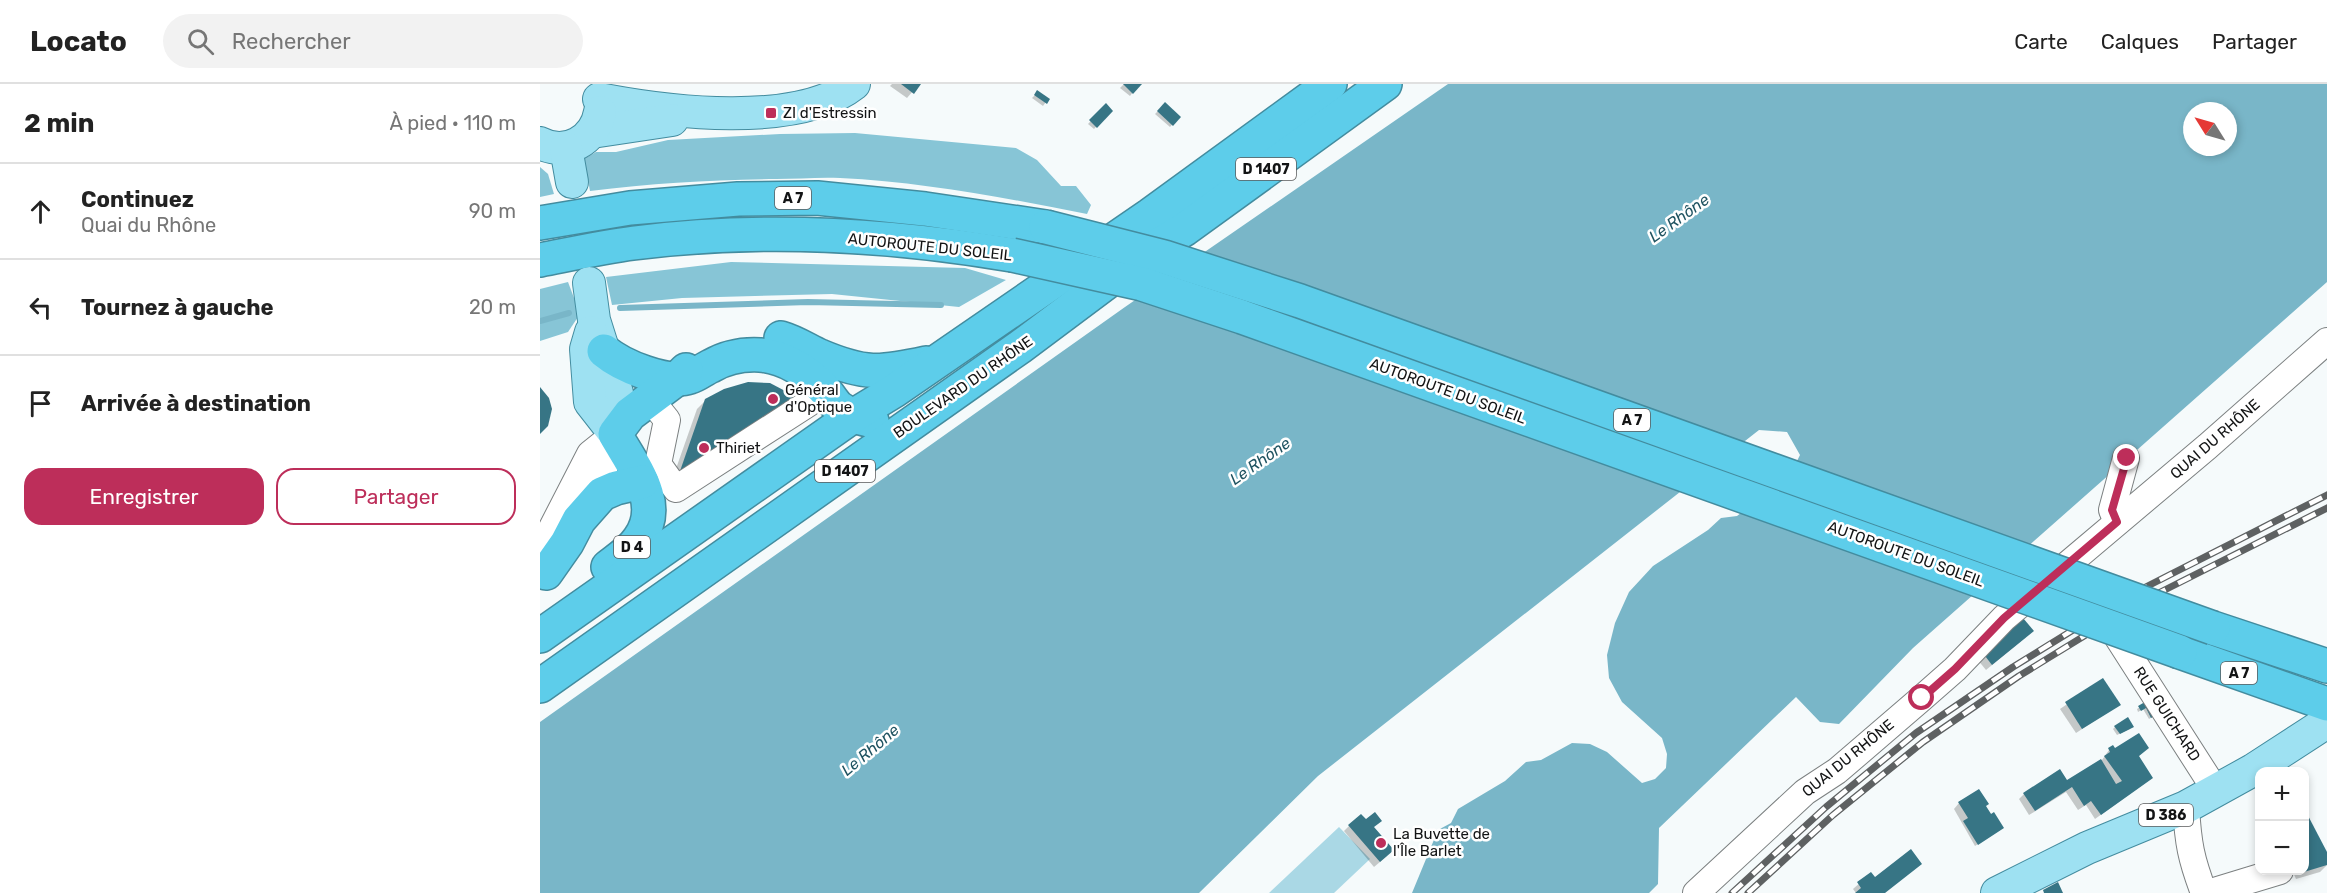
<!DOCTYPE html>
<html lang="fr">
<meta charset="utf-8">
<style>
:root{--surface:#fff;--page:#f2f2f2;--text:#222;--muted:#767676;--line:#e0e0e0;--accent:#bd2e5a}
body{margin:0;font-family:Rubik,sans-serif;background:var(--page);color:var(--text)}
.controls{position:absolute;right:18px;bottom:18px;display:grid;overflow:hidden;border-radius:12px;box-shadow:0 3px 9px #0003}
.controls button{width:54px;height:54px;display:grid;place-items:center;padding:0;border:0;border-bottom:2px solid var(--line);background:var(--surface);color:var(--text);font:30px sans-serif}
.compass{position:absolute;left:1643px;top:18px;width:54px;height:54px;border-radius:50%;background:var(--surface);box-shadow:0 3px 9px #0003;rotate:307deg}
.stop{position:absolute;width:18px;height:18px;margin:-14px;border:4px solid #bd2e5a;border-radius:50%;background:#fff}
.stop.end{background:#bd2e5a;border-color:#fff;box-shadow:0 2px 6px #0008}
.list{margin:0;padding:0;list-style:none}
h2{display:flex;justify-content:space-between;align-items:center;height:78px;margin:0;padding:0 24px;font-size:26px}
h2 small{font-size:20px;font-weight:400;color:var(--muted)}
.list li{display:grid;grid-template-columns:39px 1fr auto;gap:18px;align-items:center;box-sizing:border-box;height:96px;padding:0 24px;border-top:2px solid var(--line)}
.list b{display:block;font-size:22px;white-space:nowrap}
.list p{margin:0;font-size:20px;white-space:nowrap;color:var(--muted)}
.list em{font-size:20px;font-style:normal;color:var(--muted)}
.actions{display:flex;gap:12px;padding:18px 24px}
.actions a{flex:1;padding:14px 0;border:2px solid var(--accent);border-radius:18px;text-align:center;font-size:21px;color:var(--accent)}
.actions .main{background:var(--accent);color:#fff}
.icon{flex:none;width:33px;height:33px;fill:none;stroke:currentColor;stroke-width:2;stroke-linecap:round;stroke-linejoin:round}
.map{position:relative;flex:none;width:1787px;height:809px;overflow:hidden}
header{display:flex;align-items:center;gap:36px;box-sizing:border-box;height:84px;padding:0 30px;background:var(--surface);border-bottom:2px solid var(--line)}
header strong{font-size:28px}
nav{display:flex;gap:33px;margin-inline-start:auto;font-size:21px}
.search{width:420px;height:54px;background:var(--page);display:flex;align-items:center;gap:15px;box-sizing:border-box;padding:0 21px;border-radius:33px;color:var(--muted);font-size:22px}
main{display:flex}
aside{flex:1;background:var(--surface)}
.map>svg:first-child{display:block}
.green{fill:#aad8e5}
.forest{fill:#87c5d6}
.water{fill:#79b6c8;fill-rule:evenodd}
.shadow{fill:#0003}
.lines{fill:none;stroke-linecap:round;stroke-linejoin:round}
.stream{stroke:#79b6c8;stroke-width:6}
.building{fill:#377585}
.minor-casing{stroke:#7c8081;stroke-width:28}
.major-casing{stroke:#438c9f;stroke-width:34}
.highway-casing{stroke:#438c9f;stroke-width:36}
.minor{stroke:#fff;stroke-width:26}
.major{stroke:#9ee1f2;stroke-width:32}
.highway{stroke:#5dcdea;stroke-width:33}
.rail-casing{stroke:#5e6162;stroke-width:7}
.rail{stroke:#fff;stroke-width:4.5;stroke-dasharray:14;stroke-linecap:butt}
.highway-bridge-casing{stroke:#438c9f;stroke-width:36;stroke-linecap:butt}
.highway-bridge{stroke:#5dcdea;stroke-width:33}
.route{stroke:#bd2e5a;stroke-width:8}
.poi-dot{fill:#bd2e5a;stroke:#fff;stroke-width:2}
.labels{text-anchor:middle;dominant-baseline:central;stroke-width:5;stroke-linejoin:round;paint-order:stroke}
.shield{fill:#fff;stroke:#5a5a5b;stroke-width:1.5}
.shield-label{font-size:14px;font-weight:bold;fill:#131415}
.poi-label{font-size:15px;fill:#131415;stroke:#fff;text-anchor:start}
.street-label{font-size:15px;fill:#131415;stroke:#fff}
.water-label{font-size:16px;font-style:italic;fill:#1f5361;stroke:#fff}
</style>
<header>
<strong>Locato</strong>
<div class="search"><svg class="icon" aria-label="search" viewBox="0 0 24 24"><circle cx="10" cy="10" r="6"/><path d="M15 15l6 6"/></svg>Rechercher</div>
<nav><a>Carte</a><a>Calques</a><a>Partager</a></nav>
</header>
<main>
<aside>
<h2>2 min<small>À pied · 110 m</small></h2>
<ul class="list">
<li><svg class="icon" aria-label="ahead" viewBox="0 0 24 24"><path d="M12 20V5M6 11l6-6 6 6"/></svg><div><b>Continuez</b><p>Quai du Rhône</p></div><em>90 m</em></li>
<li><svg class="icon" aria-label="left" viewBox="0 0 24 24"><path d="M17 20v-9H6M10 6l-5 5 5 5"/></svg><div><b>Tournez à gauche</b></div><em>20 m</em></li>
<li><svg class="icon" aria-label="arrive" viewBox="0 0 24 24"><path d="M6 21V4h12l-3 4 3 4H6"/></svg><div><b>Arrivée à destination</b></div></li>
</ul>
<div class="actions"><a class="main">Enregistrer</a><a>Partager</a></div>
</aside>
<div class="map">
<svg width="1787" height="809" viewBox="0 0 1787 809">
<rect width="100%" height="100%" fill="#f5fafb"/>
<path class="green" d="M799 743 830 775 794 809H729Z"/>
<g class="forest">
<path d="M315 49 476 64 497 76 521 102H536L551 121 547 130C466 114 383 98 300 94 279 93 257 95 236 95 174 96 112 99 50 107L44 75 56 68H76L128 56 240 50Z"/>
<path d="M0 83 8 90 14 110 0 113Z"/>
<path d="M191 178 425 184 466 196 419 223 292 210 142 214 72 221 66 193Z"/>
<path d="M28 198 40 230 28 248 0 257V205Z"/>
</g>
<path class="water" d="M908 0H1787V198L1373 564 1299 640 1280 638 1256 613 1119 744 1118 800 1109 809H872L898 746 911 739 918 725 965 697 986 678 1001 676 1032 659 1050 660 1067 668 1102 699 1115 695 1126 684 1127 670 1122 654 1082 618 1069 594 1067 571 1075 539 1089 508 1113 482 1168 446 1181 434 1197 432 1250 391 1260 371 1247 348 1219 346 778 692 659 809H0V638L585 223ZM1652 27H1688V63H1652Z"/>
<g class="shadow">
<path d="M352 0H379L367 14 350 2Z"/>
<path d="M584 0H599L590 12 580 4Z"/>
<path d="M498 8 508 15 503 22 492 14Z"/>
<path d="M625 20 639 33 630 43 615 30Z"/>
<path d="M566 21 571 27 554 45 548 40Z"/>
<path d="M248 310 132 396 157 325 166 316Z"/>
<path d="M1486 553 1446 586 1437 575Z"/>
<path d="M1562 596 1579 621 1536 649 1520 625Z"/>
<path d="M1609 617 1614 632 1609 635 1603 625 1598 628 1597 625Z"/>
<path d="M1575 643 1590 645 1577 651 1573 645Z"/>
<path d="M1607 664 1598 673 1612 694 1555 735 1546 721 1538 726 1526 708 1489 731 1479 715 1484 710 1527 698 1562 676 1569 666Z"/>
<path d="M1419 719 1445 722 1462 744 1435 762 1414 725Z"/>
<path d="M809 742 833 744 847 772 834 783 804 747Z"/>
<path d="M1787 770V781L1780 788 1756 795 1752 786H1764Z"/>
<path d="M1330 790 1344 809H1316L1313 805Z"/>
</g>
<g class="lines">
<g class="stream">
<path d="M80 224 268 218 401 221"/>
<path d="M0 237 29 229"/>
</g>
</g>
<g class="building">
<path d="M361 0H381L374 10Z"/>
<path d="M583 0H602L593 10Z"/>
<path d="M497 6 510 15 507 20 494 11Z"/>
<path d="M625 18 641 33 633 42 617 27Z"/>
<path d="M566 19 573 27 557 44 549 36Z"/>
<path d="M208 298 230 299 249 309 259 318 139 390 165 315 184 305Z"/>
<path d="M0 303 9 314 12 325 8 342 0 350Z"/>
<path d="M1483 534 1494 547 1452 581 1442 568Z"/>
<path d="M1563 594 1581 621 1542 645 1525 618Z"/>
<path d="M1610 615 1618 630 1611 634 1606 624 1601 627 1598 622Z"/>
<path d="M1588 633 1594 643 1580 650 1574 642Z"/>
<path d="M1599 649 1609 664 1599 672 1613 694 1561 731 1551 717 1544 722 1532 703 1495 727 1483 709 1520 685 1527 696 1561 675 1576 700 1582 697 1564 672 1570 668 1568 664 1573 661 1575 664Z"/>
<path d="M1439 705 1449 720 1446 722 1451 730 1454 728 1464 744 1438 761 1423 737 1428 734 1418 718Z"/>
<path d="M1764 724 1787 768V781L1764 788Z"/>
<path d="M835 728 842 737 834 743 854 766 840 778 808 741 821 730 826 735Z"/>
<path d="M1371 765 1382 780 1345 809H1315L1321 804 1317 798 1331 788 1335 793Z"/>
<path d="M1518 798 1523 809H1504L1503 806Z"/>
</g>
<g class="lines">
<defs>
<g id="minor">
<path d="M110 315 127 336 118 380 136 405 269 319"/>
<path d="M38 420 64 385 75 350"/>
<path d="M1577 438 1572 426 1586 374"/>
<path d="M0 467 50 370 75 350"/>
<path d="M1578 554 1676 707"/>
<path d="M1646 723C1648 759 1651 775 1664 809"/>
<path d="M1156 809 1265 708 1297 687 1382 614 1415 585 1464 534 1668 362 1787 257"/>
<path d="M1668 809 1740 787"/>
</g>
<g id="major">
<path d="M59 15C126 28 257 45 314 0"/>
<path d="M52 48 132 36"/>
<path d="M0 59C26 73 55 56 60 28"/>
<path d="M26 64 32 98"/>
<path d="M49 199 54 236 77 309 75 350"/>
<path d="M51 248 46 265 50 318 75 350"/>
<path d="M1457 809 1547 764 1646 723 1713 686 1787 638"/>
</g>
<g id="highway">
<path d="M0 139 90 124 198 115 277 114 385 125 506 143"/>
<path d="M0 176C31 170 63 163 94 159 219 143 348 150 472 171"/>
<path d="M241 254C255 258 267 266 280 272 325 291 340 289 386 279"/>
<path d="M64 267C82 282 127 301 150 293 157 291 164 285 171 282 185 274 203 270 220 271 244 273 267 287 284 305 289 311 293 318 298 323 308 331 320 334 332 337"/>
<path d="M68 483C78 475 92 466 99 455 125 420 93 382 75 350L90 330 138 294 146 286"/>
<path d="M6 489 27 459 39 436 62 410 76 404 102 398"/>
<path d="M1673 544 1787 582"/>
<path d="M0 552 313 332 354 307 610 131 790 0"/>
<path d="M1640 568 1787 620"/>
<path d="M0 602 480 263 607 168 645 145 845 0"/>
</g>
</defs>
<use href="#minor" class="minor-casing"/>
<use href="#major" class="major-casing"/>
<use href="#highway" class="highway-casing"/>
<use href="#minor" class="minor"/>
<use href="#major" class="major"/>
<use href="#highway" class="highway"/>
<defs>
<g id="rail">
<path d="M1192 809 1286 723 1376 649 1473 583 1588 512 1787 411"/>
<path d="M1208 809 1293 731 1383 658 1479 592 1593 522 1787 424"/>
</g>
</defs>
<use href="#rail" class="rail-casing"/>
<use href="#rail" class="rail"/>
<defs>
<g id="highway-bridge">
<path d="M506 143 624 173 760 217 1673 544"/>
<path d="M472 171 602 200 702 233 1640 568"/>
</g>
</defs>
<use href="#highway-bridge" class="highway-bridge-casing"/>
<use href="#highway-bridge" class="highway-bridge"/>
</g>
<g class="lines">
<path class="route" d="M1382 614 1415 585 1464 534 1577 438 1572 426 1587 374"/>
</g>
<g class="poi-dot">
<rect x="225" y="23" width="12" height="12" rx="3"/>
<circle cx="233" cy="315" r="6"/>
<circle cx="164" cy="364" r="6"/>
<circle cx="841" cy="759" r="6"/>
</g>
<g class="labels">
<g class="shield">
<rect x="696" y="74" width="60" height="22" rx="4.5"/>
<rect x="235" y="103" width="36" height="22" rx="4.5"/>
<rect x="1074" y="325" width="36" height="22" rx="4.5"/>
<rect x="275" y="376" width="60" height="22" rx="4.5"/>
<rect x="74" y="452" width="36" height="22" rx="4.5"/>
<rect x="1681" y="578" width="36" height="22" rx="4.5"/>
<rect x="1599" y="720" width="54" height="22" rx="4.5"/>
</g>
<g class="shield-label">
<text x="726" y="85">D 1407</text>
<text x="253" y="114">A 7</text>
<text x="1092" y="336">A 7</text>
<text x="305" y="387">D 1407</text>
<text x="92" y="463">D 4</text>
<text x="1699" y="589">A 7</text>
<text x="1626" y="731">D 386</text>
</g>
<g class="poi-label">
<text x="243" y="29">ZI d'Estressin</text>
<text x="245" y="306">Général<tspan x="245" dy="17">d'Optique</tspan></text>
<text x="176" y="364">Thiriet</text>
<text x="853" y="750">La Buvette de<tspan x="853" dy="17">l'Île Barlet</tspan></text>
</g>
<g class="street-label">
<text transform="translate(390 163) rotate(6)">AUTOROUTE DU SOLEIL</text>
<text transform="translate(423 303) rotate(-35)">BOULEVARD DU RHÔNE</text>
<text transform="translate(908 307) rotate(20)">AUTOROUTE DU SOLEIL</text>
<text transform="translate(1675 355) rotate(-41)">QUAI DU RHÔNE</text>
<text transform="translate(1366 470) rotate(20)">AUTOROUTE DU SOLEIL</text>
<text transform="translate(1627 630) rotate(57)">RUE GUICHARD</text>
<text transform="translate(1308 674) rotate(-39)">QUAI DU RHÔNE</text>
</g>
<g class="water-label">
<text transform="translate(1139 134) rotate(-36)">Le Rhône</text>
<text transform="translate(720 377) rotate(-35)">Le Rhône</text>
<text transform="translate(330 666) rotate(-40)">Le Rhône</text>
</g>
</g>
</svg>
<div class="controls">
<button>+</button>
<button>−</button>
</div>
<svg class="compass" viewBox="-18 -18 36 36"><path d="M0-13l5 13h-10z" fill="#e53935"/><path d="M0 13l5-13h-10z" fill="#767676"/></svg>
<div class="stop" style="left:1382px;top:614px"></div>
<div class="stop end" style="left:1587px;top:374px"></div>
</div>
</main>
